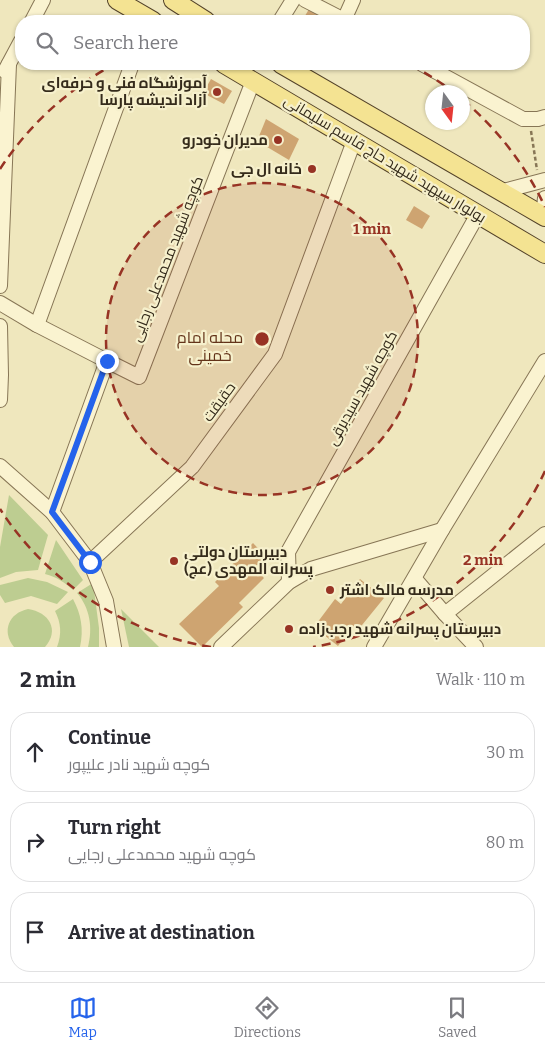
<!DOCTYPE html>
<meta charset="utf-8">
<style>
:root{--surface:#fff;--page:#f2f2f3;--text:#2b2b33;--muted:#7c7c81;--line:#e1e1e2;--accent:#2563eb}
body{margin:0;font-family:Bitter,Cairo,serif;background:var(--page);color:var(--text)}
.compass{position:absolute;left:425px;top:85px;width:45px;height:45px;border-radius:50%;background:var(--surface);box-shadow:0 1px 4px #0004;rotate:165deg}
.stop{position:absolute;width:15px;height:15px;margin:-11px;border:4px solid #2563eb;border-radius:50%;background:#fff}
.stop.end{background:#2563eb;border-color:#fff;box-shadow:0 1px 5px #0008}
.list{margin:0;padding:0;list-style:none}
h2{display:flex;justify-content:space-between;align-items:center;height:65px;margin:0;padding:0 20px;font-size:21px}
h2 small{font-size:16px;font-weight:400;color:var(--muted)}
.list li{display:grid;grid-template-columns:32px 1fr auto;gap:15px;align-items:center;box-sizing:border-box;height:80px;margin:0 10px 10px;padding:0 10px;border:1px solid var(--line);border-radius:20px}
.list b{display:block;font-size:19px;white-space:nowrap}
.list p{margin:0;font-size:16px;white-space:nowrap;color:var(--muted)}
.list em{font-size:16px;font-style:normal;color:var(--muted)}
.icon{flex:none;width:28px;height:28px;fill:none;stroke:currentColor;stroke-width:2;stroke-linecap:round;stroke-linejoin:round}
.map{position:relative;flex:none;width:545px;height:647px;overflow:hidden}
.search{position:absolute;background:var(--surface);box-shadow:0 1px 4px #0004;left:15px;right:15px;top:15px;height:55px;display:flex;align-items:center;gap:12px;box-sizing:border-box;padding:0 18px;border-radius:20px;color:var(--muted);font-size:19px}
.sheet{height:335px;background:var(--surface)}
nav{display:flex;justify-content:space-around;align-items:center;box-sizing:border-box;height:70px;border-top:1px solid var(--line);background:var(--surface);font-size:14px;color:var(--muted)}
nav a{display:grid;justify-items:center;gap:2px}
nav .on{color:var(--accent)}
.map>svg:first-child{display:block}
.green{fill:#bdcd91}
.building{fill:#cea471}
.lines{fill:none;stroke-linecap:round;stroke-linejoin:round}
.minor-casing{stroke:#877656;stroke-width:16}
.major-casing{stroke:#54432a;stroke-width:20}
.path{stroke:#877656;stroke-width:2.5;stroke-dasharray:4 2.5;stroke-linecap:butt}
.minor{stroke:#faf3d0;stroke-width:14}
.major{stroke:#f4e392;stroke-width:18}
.route{stroke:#2563eb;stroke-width:6}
.ring{fill:none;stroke:#973324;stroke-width:2.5;stroke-dasharray:9 6}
.poi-dot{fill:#973324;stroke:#f6f0cc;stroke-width:2}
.labels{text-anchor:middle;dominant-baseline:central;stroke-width:4.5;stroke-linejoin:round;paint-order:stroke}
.poi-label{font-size:15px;font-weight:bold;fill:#352b1b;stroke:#f6f0cc;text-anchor:end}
.street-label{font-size:15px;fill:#352b1b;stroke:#f6f0cc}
.neighbourhood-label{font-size:16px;fill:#633319;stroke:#f6f0cc}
.centre{fill:#973324;stroke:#f6f0cc;stroke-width:2.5}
.ring-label{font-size:15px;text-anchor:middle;font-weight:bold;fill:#973324;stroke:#f6f0cc;stroke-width:4.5;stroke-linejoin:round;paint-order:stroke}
</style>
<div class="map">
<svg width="545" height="647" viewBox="0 0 545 647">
<rect width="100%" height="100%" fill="#efe7bd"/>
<g class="green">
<path d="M9 495 48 535 38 570 16 572 0 578V547Z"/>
<path d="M56 540 83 580 73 590C64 582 57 577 45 574Z"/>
<path d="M28 578 47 582 68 592 57 604 31 596 5 603 0 595V585Z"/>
<path d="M93 583 99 628V647H88C93 628 90 608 77 593Z"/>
<path d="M73 599C81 614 84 629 80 647H57C62 634 61 623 55 611Z"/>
<path d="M28 609C49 612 60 630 45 647H14C1 631 9 613 28 609Z"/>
<path d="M121 609 159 647H129Z"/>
</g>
<g class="building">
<path d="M312 4 336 21H302Z"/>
<path d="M211 79 232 91 224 104 203 93Z"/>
<path d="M266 119 299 139 289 160 257 141Z"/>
<path d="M414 206 430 216 422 229 406 220Z"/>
<path d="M253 543 266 557 254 568 264 578 239 603 243 607 202 647 179 624 219 586 215 582Z"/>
<path d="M360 579 384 598 358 630 353 626 338 646 314 627 335 599 341 604Z"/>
</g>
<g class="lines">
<defs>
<g id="minor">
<path d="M305 0 346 21"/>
<path d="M344 20 353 0"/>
<path d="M32 21 43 0"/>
<path d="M280 21 293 0"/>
<path d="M422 64 523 119H538L545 117"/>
<path d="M5 71 21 41"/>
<path d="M500 192 545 180"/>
<path d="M543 216 545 198"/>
<path d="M0 286 9 64"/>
<path d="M0 303 37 325 107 361"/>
<path d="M37 325 132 64"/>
<path d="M0 326 1 375 0 400"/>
<path d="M0 466 52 512 90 562 106 601 114 647"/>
<path d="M52 512 107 361 139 377 253 81"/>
<path d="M90 562 192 467 275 354 354 141"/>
<path d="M415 579 445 614 476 647"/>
<path d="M289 582 288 552 478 214"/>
<path d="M445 614 545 534"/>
<path d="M221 647 289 582 311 569 442 530"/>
<path d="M374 647 442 530 545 361"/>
</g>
<g id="major">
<path d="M117 0 153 21"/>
<path d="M173 0 206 21"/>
<path d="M224 64 545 254"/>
<path d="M281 64 545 217"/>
</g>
</defs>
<use href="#minor" class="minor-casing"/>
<use href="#major" class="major-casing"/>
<path class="path" d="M531 131 537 170"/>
<use href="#minor" class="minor"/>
<use href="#major" class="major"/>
</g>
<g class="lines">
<path class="route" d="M90 562 52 512 107 361"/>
</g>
<circle cx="262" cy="339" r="156" fill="#973324" fill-opacity=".12"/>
<g class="ring">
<circle cx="262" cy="339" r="156"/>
<path d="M545 471A312 312 0 0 1 313 647M211 647A312 312 0 0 1 0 509M0 169A312 312 0 0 1 113 65M411 65A312 312 0 0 1 452 91M463 100A312 312 0 0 1 545 207"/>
</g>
<g class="poi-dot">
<circle cx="217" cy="92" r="5"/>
<circle cx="278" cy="140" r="5"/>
<circle cx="312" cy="169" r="5"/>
<circle cx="174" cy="561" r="5"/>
<circle cx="330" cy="590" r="5"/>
<circle cx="289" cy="629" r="5"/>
</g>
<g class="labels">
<g class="poi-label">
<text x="207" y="83">آموزشگاه فنی و حرفه‌ای<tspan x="207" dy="17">آزاد اندیشه پارسا</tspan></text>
<text x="268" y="140">مدیران خودرو</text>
<text x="302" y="169">خانه ال جی</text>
<text x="184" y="552" text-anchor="start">دبیرستان دولتی<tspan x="184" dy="17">پسرانه المهدی (عج)</tspan></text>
<text x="340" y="590" text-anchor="start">مدرسه مالک اشتر</text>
<text x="299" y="629" text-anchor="start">دبیرستان پسرانه شهید رجب‌زاده</text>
</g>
<g class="street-label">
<text transform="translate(385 159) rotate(31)">بولوار سپهبد شهید حاج قاسم سلیمانی</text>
<text transform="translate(167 259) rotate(-69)">کوچه شهید محمدعلی رجایی</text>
<text transform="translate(362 388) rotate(-61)">کوچه شهید سیدبرقی</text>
<text transform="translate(219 402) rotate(-54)">حقیقت</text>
</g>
<g class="neighbourhood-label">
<text x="210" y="337">محله امام<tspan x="210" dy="18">خمینی</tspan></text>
</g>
</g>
<circle cx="262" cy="339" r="8" class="centre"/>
<g class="ring-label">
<text x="372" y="234">1 min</text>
<text x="483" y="565">2 min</text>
</g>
</svg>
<svg class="compass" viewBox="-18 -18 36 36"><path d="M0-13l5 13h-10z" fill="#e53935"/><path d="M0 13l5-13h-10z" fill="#7c7c81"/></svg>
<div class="stop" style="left:90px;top:562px"></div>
<div class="stop end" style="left:107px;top:361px"></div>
<div class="search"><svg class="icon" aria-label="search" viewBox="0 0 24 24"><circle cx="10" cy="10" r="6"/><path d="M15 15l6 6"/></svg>Search here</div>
</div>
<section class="sheet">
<h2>2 min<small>Walk · 110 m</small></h2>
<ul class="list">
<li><svg class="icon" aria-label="ahead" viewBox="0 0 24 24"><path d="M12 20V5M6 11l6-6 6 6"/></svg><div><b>Continue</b><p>کوچه شهید نادر علیپور</p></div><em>30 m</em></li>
<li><svg class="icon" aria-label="right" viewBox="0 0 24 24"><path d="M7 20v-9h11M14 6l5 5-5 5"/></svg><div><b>Turn right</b><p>کوچه شهید محمدعلی رجایی</p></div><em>80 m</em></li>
<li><svg class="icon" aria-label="arrive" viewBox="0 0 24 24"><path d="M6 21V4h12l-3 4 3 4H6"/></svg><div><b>Arrive at destination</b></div></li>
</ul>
</section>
<nav>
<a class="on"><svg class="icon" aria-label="map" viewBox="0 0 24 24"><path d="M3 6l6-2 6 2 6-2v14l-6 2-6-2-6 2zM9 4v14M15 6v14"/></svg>Map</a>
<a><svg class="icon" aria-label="directions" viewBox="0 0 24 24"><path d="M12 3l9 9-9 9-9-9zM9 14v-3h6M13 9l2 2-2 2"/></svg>Directions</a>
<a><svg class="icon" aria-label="saved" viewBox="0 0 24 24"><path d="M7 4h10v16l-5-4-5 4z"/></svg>Saved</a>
</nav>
